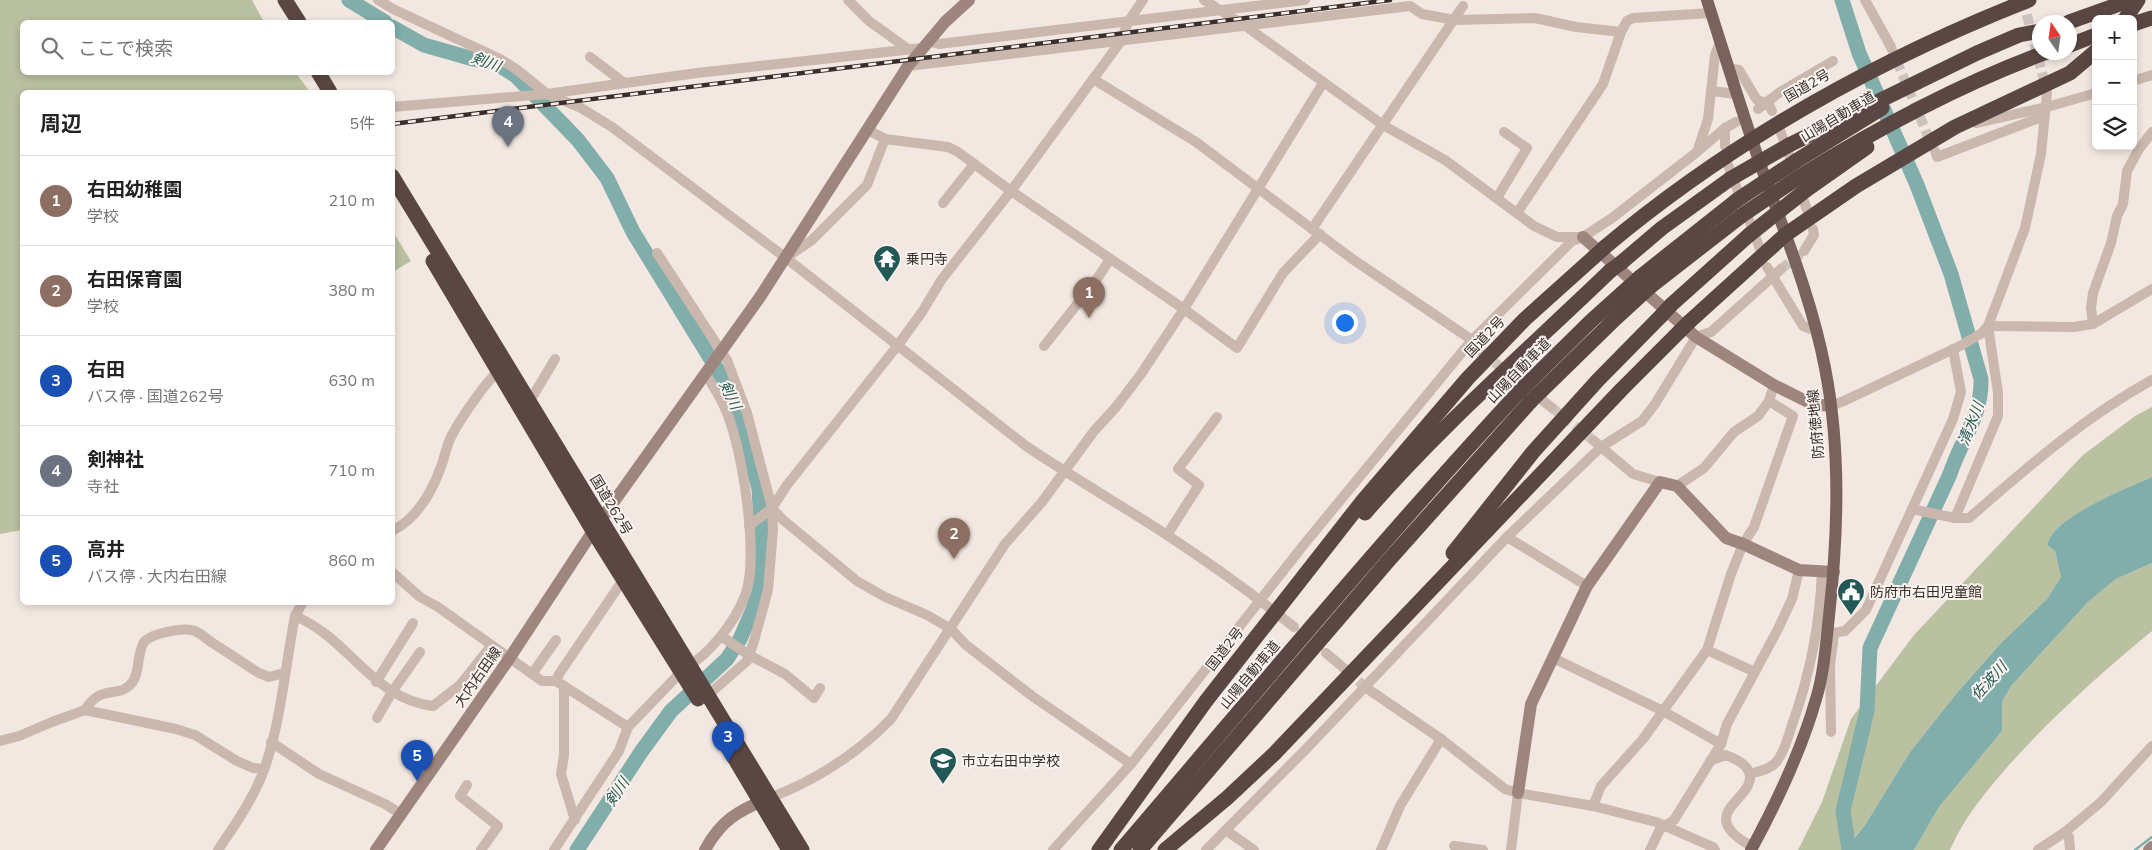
<!DOCTYPE html>
<html lang="ja">
<meta charset="utf-8">
<style>
:root{--surface:#fff;--page:#f6f6f6;--text:#222;--muted:#767676;--line:#e0e0e0;--accent:#ea580c}
body{margin:0;font-family:"Nunito Sans","Noto Sans JP",sans-serif;background:var(--page);color:var(--text)}
.controls{position:absolute;right:15px;top:15px;display:grid;overflow:hidden;border-radius:8px;box-shadow:0 2px 8px #0003}
.controls button{width:45px;height:45px;display:grid;place-items:center;padding:0;border:0;border-bottom:1px solid var(--line);background:var(--surface);color:var(--text);font:25px sans-serif}
.compass{position:absolute;left:2032px;top:15px;width:45px;height:45px;border-radius:50%;background:var(--surface);box-shadow:0 2px 8px #0003;rotate:347deg}
.you{position:absolute;left:1344px;top:322px;width:18px;height:18px;margin:-12px;border:4px solid #fff;border-radius:50%;background:#1a73e8;box-shadow:0 0 0 8px #1a73e833}
.badge{display:grid;place-items:center;width:32px;height:32px;border-radius:50%;background:var(--accent);color:#fff;font-size:16px;font-weight:700}
.pin{position:absolute;translate:-50% -41px;filter:drop-shadow(0 1px 2px #0008)}
.pin::after{content:'';position:absolute;top:26px;width:18px;height:15px;background:inherit;clip-path:polygon(0 0,100% 0,50% 100%)}
.list{margin:0;padding:0;list-style:none}
h2{display:flex;justify-content:space-between;align-items:center;height:65px;margin:0;padding:0 20px;font-size:21px}
h2 small{font-size:16px;font-weight:400;color:var(--muted)}
.list li{display:grid;grid-template-columns:32px 1fr auto;gap:15px;align-items:center;box-sizing:border-box;height:90px;padding:0 20px;border-top:1px solid var(--line)}
.list b{display:block;font-size:19px;white-space:nowrap}
.list p{margin:0;font-size:16px;white-space:nowrap;color:var(--muted)}
.list em{font-size:16px;font-style:normal;color:var(--muted)}
.icon{flex:none;width:28px;height:28px;fill:none;stroke:currentColor;stroke-width:2;stroke-linecap:round;stroke-linejoin:round}
.map{position:relative;flex:none;width:2152px;height:850px;overflow:hidden}
.search{position:absolute;background:var(--surface);box-shadow:0 2px 8px #0003;left:20px;top:20px;width:375px;height:55px;display:flex;align-items:center;gap:12px;box-sizing:border-box;padding:0 18px;border-radius:8px;color:var(--muted);font-size:19px}
.panel{position:absolute;background:var(--surface);box-shadow:0 2px 8px #0003;left:20px;top:90px;width:375px;height:515px;border-radius:8px}
.map>svg:first-child{display:block}
.green{fill:#bac1a1}
.water{fill:#81aeaa}
.lines{fill:none;stroke-linecap:round;stroke-linejoin:round}
.stream{stroke:#81aeaa;stroke-width:2.5}
.river{stroke:#81aeaa;stroke-width:15}
.street-tunnel{stroke:#cdc3bd;stroke-width:10;stroke-dasharray:10 5;stroke-linecap:butt}
.street{stroke:#cab7ad;stroke-width:10}
.secondary{stroke:#9e867e;stroke-width:12}
.primary{stroke:#7a635d;stroke-width:12}
.highway{stroke:#5a4743;stroke-width:15}
.rail-casing{stroke:#392e2b;stroke-width:4.5}
.rail{stroke:#faf3ee;stroke-width:2.5;stroke-dasharray:8;stroke-linecap:butt}
.highway-bridge{stroke:#5a4743;stroke-width:15}
.labels{text-anchor:middle;dominant-baseline:central;stroke-width:4;stroke-linejoin:round;paint-order:stroke}
.street-label{font-size:14px;fill:#392e2b;stroke:#faf3ee}
.poi-label{font-size:14px;fill:#392e2b;stroke:#faf3ee;text-anchor:start}
.water-label{font-size:15px;font-style:italic;fill:#225956;stroke:#faf3ee}
</style>
<div class="map">
<svg width="2152" height="850" viewBox="0 0 2152 850">
<rect width="100%" height="100%" fill="#f2e8e1"/>
<g class="green">
<path d="M0 0H252L264 22H22V72L296 73 310 92H22V530L0 534Z"/>
<path d="M392 230 411 261 393 272H392Z"/>
<path d="M2152 407V477C2131 486 2046 520 2048 546L2055 551 2061 577 2047 599 2001 643 1956 694 1910 752 1865 825 1844 850H1798L1822 802 1851 719 1914 635 2083 455 2135 416Z"/>
<path d="M2152 563V631C2101 673 2053 716 2009 765 1985 793 1965 816 1950 850H1914L1939 807 2002 731V702L2011 686 2088 602 2116 579Z"/>
</g>
<path class="water" d="M2152 477V563L2116 579 2088 602 2011 686 2002 702V731L1939 807 1914 850H1845L1865 825 1910 752 1956 694 2001 643 2047 599 2061 577 2055 551 2048 546C2046 520 2131 486 2152 477Z"/>
<g class="lines">
<path class="stream" d="M2135 850 2152 837"/>
<g class="river">
<path d="M349 0 385 22"/>
<path d="M1842 0 1859 53 1917 185 1951 274 1981 379C1982 417 1961 440 1950 474L1870 648 1867 711 1843 811 1849 850"/>
<path d="M392 27 424 45 473 59 494 62 516 76 578 140 607 178 633 232 725 382 738 408 759 489 762 543 754 607 740 639 727 659 671 711 641 752 577 850"/>
</g>
<g class="street-tunnel">
<path d="M2023 0 2046 88"/>
<path d="M1891 47 1932 146"/>
<path d="M1781 269 1804 251"/>
<path d="M1483 353 1509 374"/>
<path d="M1551 407 1594 441"/>
<path d="M1347 671 1365 687"/>
</g>
<g class="street">
<path d="M378 0 393 9 500 59 516 69 547 94 581 108 612 127 786 258 1026 446C1072 477 1121 505 1167 535 1211 564 1253 594 1294 627"/>
<path d="M848 0 869 21 908 49"/>
<path d="M1204 0 1244 25 1383 125 1445 160 1534 226 1557 237H1579"/>
<path d="M1865 0 1891 47"/>
<path d="M928 41 939 44 1305 0"/>
<path d="M590 57 623 82"/>
<path d="M908 66 1410 6 1422 14 1455 20 1535 18 1576 27 1621 32"/>
<path d="M1728 68 1739 70 1757 100 1768 103 1772 111"/>
<path d="M1093 79 1196 142 1351 258 1472 340 1480 351"/>
<path d="M2133 81 2152 75"/>
<path d="M1712 91 1736 94"/>
<path d="M392 107 547 94 697 73 922 48"/>
<path d="M1758 109 1780 92 1833 61"/>
<path d="M1976 123 2047 107 2096 93"/>
<path d="M1725 128V146"/>
<path d="M868 130 885 139 948 147 958 152 1011 191 1184 309 1237 348 1283 273 1320 234"/>
<path d="M1780 130 1794 169"/>
<path d="M1698 151 1725 128 1736 122"/>
<path d="M1935 151 1937 157 2044 116"/>
<path d="M1728 165 1760 249"/>
<path d="M1800 190 1807 210"/>
<path d="M1497 198 1527 148 1504 132"/>
<path d="M943 203 974 164"/>
<path d="M1517 213 1603 84 1621 32 1627 21 1633 18 1711 13"/>
<path d="M1312 229 1463 6"/>
<path d="M1804 251 1814 235 1813 229"/>
<path d="M657 253 727 360 747 413 772 508 773 530 768 590 754 641 747 661 708 695"/>
<path d="M787 257 812 240 867 185 885 139"/>
<path d="M1767 267 1803 326 1816 331"/>
<path d="M2093 324 2091 308 2093 293 2111 243 2117 216 2123 204 2127 171 2139 149 2152 132"/>
<path d="M1988 326 2074 327 2093 324 2152 289"/>
<path d="M1044 346 1097 279 1110 259"/>
<path d="M1511 376 1551 407"/>
<path d="M530 401 555 359"/>
<path d="M1831 406 1846 400 1960 346 1982 333 1988 326 2025 228 2041 154 2047 93"/>
<path d="M1594 441 1633 474 1660 482"/>
<path d="M1677 486 1704 468 1734 432 1758 416 1769 401"/>
<path d="M772 508 782 519 857 581 885 597 927 615 951 629 966 645 1032 696 1131 764"/>
<path d="M1912 509 1955 518H1969C2028 467 2083 418 2152 380"/>
<path d="M1955 518 1998 416V393L1988 326"/>
<path d="M749 526 772 508 787 485 898 345 922 312 942 279 1011 191 1121 41 1128 22 1143 0"/>
<path d="M392 531C418 518 433 490 442 464 445 455 447 444 452 435 461 418 488 378 503 367"/>
<path d="M1167 535 1199 485 1178 469 1217 417"/>
<path d="M1507 537 1587 586"/>
<path d="M392 572 420 597 438 607 542 681H556L628 727"/>
<path d="M295 616C350 639 371 698 433 706L460 685 491 646"/>
<path d="M1827 634 1845 631 1866 610 1953 419 1961 392 1953 349"/>
<path d="M721 636 749 655 785 674 814 698 820 688"/>
<path d="M1707 650 1755 672"/>
<path d="M1326 653 1345 669"/>
<path d="M1553 658 1663 711 1721 744"/>
<path d="M532 674 556 640"/>
<path d="M556 681 559 674 623 580"/>
<path d="M376 682 413 623"/>
<path d="M564 686V755L561 774 575 820"/>
<path d="M1365 687 1441 739 1505 789 1518 793 1593 806 1656 822 1713 847 1715 850"/>
<path d="M85 710C101 684 117 698 130 685 141 674 136 655 144 642 152 633 184 627 195 631 200 633 206 638 211 642 227 652 243 663 259 673L269 677 284 673"/>
<path d="M377 718 392 692 420 652"/>
<path d="M1831 732 1830 665 1834 634"/>
<path d="M0 741 19 736 52 722 85 710 176 729 195 735 237 761 253 768 264 769"/>
<path d="M271 742 319 774 385 804 401 814"/>
<path d="M1710 761 1725 755C1734 758 1744 762 1748 770 1763 798 1688 812 1753 847"/>
<path d="M1750 774C1759 771 1772 769 1777 761 1785 751 1788 737 1792 725 1810 675 1820 624 1822 571"/>
<path d="M467 785 460 796 498 826 481 850"/>
<path d="M770 798C816 780 857 754 891 719L1005 544 1042 502 1094 431 1116 407 1141 374 1184 309 1323 83"/>
<path d="M1593 806 1601 786 1643 739 1707 650 1731 574 1743 544 1754 527 1793 416 1769 401 1774 385"/>
<path d="M1227 831 1254 850"/>
<path d="M2065 832 2069 837 2070 850"/>
<path d="M1454 846 1483 850"/>
<path d="M218 850C235 825 253 799 264 770 281 722 285 667 295 616L303 602"/>
<path d="M554 850 619 751 628 727 681 672C709 654 735 624 746 593 759 554 742 443 724 406 719 395 711 384 706 373"/>
<path d="M1053 850 1131 764 1306 542 1472 340 1572 241 1583 237 1612 218 1697 152 1708 119 1715 55 1720 42"/>
<path d="M1206 850 1308 747 1507 537 1601 447 1642 421 1655 404 1696 337 1711 332 1781 269"/>
<path d="M1381 850 1400 806 1441 739"/>
<path d="M1511 850 1518 793"/>
<path d="M1650 850 1660 829 1674 820 1721 744 1727 724 1778 629 1792 599 1799 570"/>
<path d="M2038 850 2065 832 2101 802 2152 746"/>
</g>
<g class="secondary">
<path d="M1583 237 1696 337 1774 385 1812 404 1831 406"/>
<path d="M1518 793 1531 704 1587 586 1660 482 1677 486 1726 538 1743 544 1799 570 1834 572"/>
<path d="M376 850 509 659 593 531 760 297 908 66 945 22 969 0"/>
<path d="M705 850C721 820 738 811 769 798"/>
<path d="M2149 850 2152 847"/>
</g>
<path class="primary" d="M1707 0C1725 56 1742 113 1762 169 1785 234 1812 300 1825 368 1841 449 1838 534 1829 616 1826 643 1824 673 1816 699 1801 752 1777 802 1751 850"/>
<g class="highway">
<path d="M285 0 299 22"/>
<path d="M2125 19 2138 0"/>
<path d="M2069 22 2131 0"/>
<path d="M2133 24 2152 18"/>
<path d="M2070 45 2096 35"/>
<path d="M318 72 330 92"/>
<path d="M1789 145 1977 53 2019 35 2040 31"/>
<path d="M1796 161 1882 108"/>
<path d="M392 176 802 850"/>
<path d="M1799 177C1878 128 1960 84 2047 52"/>
<path d="M1806 190 1867 147"/>
<path d="M1605 247C1733 140 1874 61 2029 0"/>
<path d="M433 261 593 531 698 699"/>
<path d="M1622 262 1662 228 1730 179"/>
<path d="M1640 277 1737 200"/>
<path d="M1651 286 1741 216"/>
<path d="M1671 305 1749 235"/>
<path d="M1689 322 1785 235 1856 186 1955 127 2070 73 2096 51"/>
<path d="M1365 513C1440 426 1528 350 1610 271"/>
<path d="M1453 553 1533 452 1598 380 1661 316"/>
<path d="M726 744 789 850"/>
<path d="M1099 850 1206 701 1361 503 1468 378 1525 319 1594 257"/>
<path d="M1121 850C1253 696 1382 540 1519 392"/>
<path d="M1140 850 1388 561 1530 402"/>
<path d="M1165 850 1227 798 1274 754 1622 389 1679 332"/>
</g>
<defs>
<path id="rail" d="M392 124 1390 0"/>
</defs>
<use href="#rail" class="rail-casing"/>
<use href="#rail" class="rail"/>
<g class="highway-bridge">
<path d="M1730 179 1789 145"/>
<path d="M1737 200 1796 161"/>
<path d="M1741 216 1799 177"/>
<path d="M1749 235 1806 190"/>
<path d="M1594 257 1605 247"/>
<path d="M1610 271 1622 262"/>
<path d="M1661 316 1671 305"/>
<path d="M1679 332 1689 322"/>
<path d="M1519 392 1591 321 1640 277"/>
<path d="M1530 402 1615 319 1651 286"/>
</g>
</g>
<defs>
<symbol id="temple-pin" viewBox="-11 -11 22 30"><path d="M0 17L-7.5 6A9.5 9.5 0 1 1 7.5 6Z" fill="#225956" stroke="#faf3ee"/><path d="M0-6L5-2H3V0L6.5 2.5H4V6H1.5V3h-3V6H-4V2.5H-6.5L-3 0V-2H-5Z" fill="#fff"/></symbol>
<symbol id="civic-pin" viewBox="-11 -11 22 30"><path d="M0 17L-7.5 6A9.5 9.5 0 1 1 7.5 6Z" fill="#225956" stroke="#faf3ee"/><path d="M-.6-6.5H3V-4.5H.6V-3L4-1V1h2V6H-6V1h2V-1L-.6-3ZM-1.2 2.5V6h2.4V2.5Z" fill="#fff"/></symbol>
<symbol id="school-pin" viewBox="-11 -11 22 30"><path d="M0 17L-7.5 6A9.5 9.5 0 1 1 7.5 6Z" fill="#225956" stroke="#faf3ee"/><path d="M0-5L7-2L0 1L-7-2ZM-4 1L0 2.5L4 1V4Q0 6-4 4Z" fill="#fff"/></symbol>
</defs>
<g fill-rule="evenodd">
<use href="#temple-pin" x="871" y="243" width="32" height="43"/>
<use href="#civic-pin" x="1835" y="576" width="32" height="43"/>
<use href="#school-pin" x="927" y="745" width="32" height="43"/>
</g>
<g class="labels">
<g class="street-label">
<text transform="translate(1807 86) rotate(-30)">国道2号</text>
<text transform="translate(1838 117) rotate(-31)">山陽自動車道</text>
<text transform="translate(1485 337) rotate(-46)">国道2号</text>
<text transform="translate(1519 371) rotate(-46)">山陽自動車道</text>
<text transform="translate(1816 424) rotate(-95)">防府徳地線</text>
<text transform="translate(611 505) rotate(59)">国道262号</text>
<text transform="translate(1225 649) rotate(-52)">国道2号</text>
<text transform="translate(1250 675) rotate(-50)">山陽自動車道</text>
<text transform="translate(478 677) rotate(-55)">大内右田線</text>
</g>
<g class="poi-label">
<text x="906" y="259">乗円寺</text>
<text x="1870" y="592">防府市右田児童館</text>
<text x="962" y="761">市立右田中学校</text>
</g>
<g class="water-label">
<text transform="translate(486 62) rotate(20)">剣川</text>
<text transform="translate(730 395) rotate(64)">剣川</text>
<text transform="translate(1971 424) rotate(-69)">清水川</text>
<text transform="translate(1989 681) rotate(-48)">佐波川</text>
<text transform="translate(617 792) rotate(-56)">剣川</text>
</g>
</g>
</svg>
<div class="controls">
<button>+</button>
<button>−</button>
<button><svg class="icon" aria-label="layers" viewBox="0 0 24 24"><path d="M12 4l9 5-9 5-9-5zM3 14l9 5 9-5"/></svg></button>
</div>
<svg class="compass" viewBox="-18 -18 36 36"><path d="M0-13l5 13h-10z" fill="#e53935"/><path d="M0 13l5-13h-10z" fill="#767676"/></svg>
<div class="you"></div>
<div class="pin badge" style="left:1089px;top:318px;background:#8d6e63">1</div>
<div class="pin badge" style="left:954px;top:559px;background:#8d6e63">2</div>
<div class="pin badge" style="left:728px;top:762px;background:#1a4fb4">3</div>
<div class="pin badge" style="left:508px;top:147px;background:#6b7280">4</div>
<div class="pin badge" style="left:417px;top:781px;background:#1a4fb4">5</div>
<div class="search"><svg class="icon" aria-label="search" viewBox="0 0 24 24"><circle cx="10" cy="10" r="6"/><path d="M15 15l6 6"/></svg>ここで検索</div>
<section class="panel">
<h2>周辺<small>5件</small></h2>
<ul class="list">
<li><span class="badge" style="background:#8d6e63">1</span><div><b>右田幼稚園</b><p>学校</p></div><em>210 m</em></li>
<li><span class="badge" style="background:#8d6e63">2</span><div><b>右田保育園</b><p>学校</p></div><em>380 m</em></li>
<li><span class="badge" style="background:#1a4fb4">3</span><div><b>右田</b><p>バス停 · 国道262号</p></div><em>630 m</em></li>
<li><span class="badge" style="background:#6b7280">4</span><div><b>剣神社</b><p>寺社</p></div><em>710 m</em></li>
<li><span class="badge" style="background:#1a4fb4">5</span><div><b>高井</b><p>バス停 · 大内右田線</p></div><em>860 m</em></li>
</ul>
</section>
</div>
